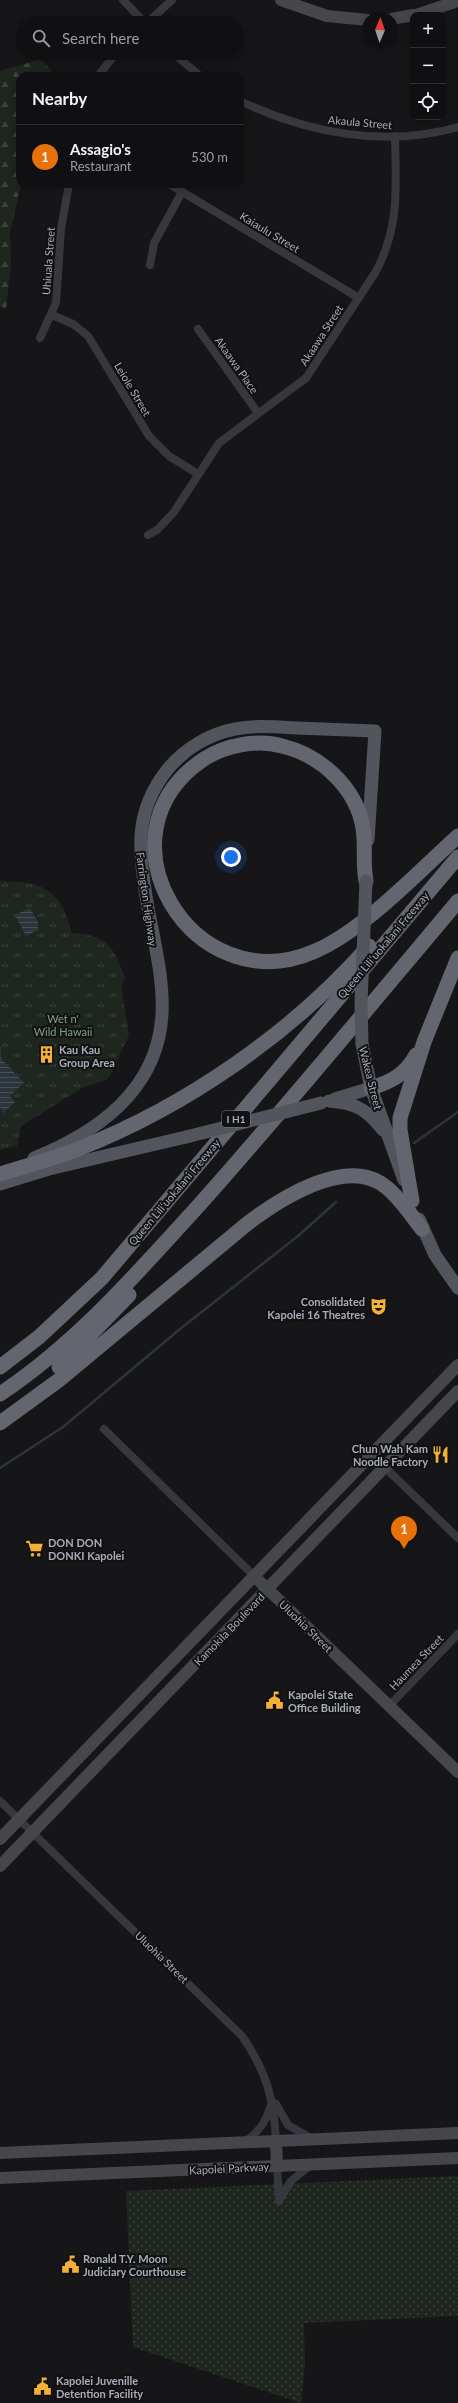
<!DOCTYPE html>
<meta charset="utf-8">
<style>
:root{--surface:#101012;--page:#1e1e20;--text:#f1f3f6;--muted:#9c9d9f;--line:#303032;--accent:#f2b134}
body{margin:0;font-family:Lato,sans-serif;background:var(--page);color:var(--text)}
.controls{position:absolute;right:12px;top:12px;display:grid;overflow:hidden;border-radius:8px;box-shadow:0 2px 10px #0003}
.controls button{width:36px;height:36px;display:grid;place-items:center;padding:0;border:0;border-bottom:1px solid var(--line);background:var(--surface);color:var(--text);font:20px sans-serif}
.compass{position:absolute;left:362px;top:12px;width:36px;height:36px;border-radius:50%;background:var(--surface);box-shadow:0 2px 10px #0003;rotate:2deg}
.you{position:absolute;left:231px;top:857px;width:14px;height:14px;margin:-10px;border:3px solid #fff;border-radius:50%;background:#1a73e8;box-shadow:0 0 0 6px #1a73e833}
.badge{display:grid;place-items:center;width:26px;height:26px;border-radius:50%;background:var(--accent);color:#fff;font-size:13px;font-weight:700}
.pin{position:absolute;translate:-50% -33px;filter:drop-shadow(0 1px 2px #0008)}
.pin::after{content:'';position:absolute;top:21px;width:14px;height:12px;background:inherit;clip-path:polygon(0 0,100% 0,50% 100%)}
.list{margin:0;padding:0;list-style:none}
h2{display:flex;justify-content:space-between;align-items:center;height:52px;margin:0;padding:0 16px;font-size:17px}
h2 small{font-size:13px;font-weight:400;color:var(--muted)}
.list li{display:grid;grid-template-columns:26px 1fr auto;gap:12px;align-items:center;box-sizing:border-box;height:64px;padding:0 16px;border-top:1px solid var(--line)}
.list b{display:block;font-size:15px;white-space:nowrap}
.list p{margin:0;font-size:13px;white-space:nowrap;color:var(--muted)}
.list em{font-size:13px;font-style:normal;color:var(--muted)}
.icon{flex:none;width:22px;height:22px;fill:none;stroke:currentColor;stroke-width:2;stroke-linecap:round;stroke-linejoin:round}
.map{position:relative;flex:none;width:458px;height:2403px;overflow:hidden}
.search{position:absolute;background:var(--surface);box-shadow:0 2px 10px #0003;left:16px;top:16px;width:228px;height:44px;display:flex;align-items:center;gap:10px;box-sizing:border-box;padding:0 14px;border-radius:22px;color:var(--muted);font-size:15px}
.panel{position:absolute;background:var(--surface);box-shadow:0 2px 10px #0003;left:16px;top:72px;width:228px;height:116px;border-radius:12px}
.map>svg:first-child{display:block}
.grass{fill:url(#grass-dots)}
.forest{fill:url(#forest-firs)}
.park{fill:url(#park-tufts)}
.water{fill:url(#water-rules)}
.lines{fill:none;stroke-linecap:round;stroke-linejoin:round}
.stream{stroke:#2c353c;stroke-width:2.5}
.street{stroke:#37383d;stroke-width:8}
.secondary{stroke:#45474d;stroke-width:12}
.primary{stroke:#53555c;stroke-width:13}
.highway{stroke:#63666e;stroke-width:15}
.primary-bridge{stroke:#53555c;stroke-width:13}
.labels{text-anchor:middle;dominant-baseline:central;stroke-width:4;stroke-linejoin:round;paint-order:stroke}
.shield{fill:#111113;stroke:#7b7e86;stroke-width:1}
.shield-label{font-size:10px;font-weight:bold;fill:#a8adb8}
.street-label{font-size:11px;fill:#a8adb8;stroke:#111113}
.park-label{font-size:11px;fill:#7fa381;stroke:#111113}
.poi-label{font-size:11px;font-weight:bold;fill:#a8adb8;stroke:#111113;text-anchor:start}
</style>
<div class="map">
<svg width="458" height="2403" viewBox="0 0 458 2403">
<defs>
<pattern id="grass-dots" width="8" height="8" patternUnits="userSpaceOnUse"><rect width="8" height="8" fill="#1e261f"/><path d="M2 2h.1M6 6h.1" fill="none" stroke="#3c433d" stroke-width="1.8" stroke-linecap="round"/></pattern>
<pattern id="forest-firs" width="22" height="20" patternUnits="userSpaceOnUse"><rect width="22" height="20" fill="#1e261f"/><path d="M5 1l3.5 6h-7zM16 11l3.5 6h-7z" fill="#3c433d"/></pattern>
<pattern id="park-tufts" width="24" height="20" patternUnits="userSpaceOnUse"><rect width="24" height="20" fill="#1e261f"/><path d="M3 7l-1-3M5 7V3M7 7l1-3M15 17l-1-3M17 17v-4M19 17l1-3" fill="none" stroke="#3c433d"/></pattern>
<pattern id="water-rules" width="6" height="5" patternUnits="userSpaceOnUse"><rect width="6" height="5" fill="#2c353c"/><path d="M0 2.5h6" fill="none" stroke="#485056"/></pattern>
</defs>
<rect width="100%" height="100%" fill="#161618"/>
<path class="grass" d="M458 2176V2316L304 2323 305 2364 301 2403 133 2347 126 2191Z"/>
<path class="forest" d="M41 59 53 73 51 76H20L21 184 10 233 11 263 6 310 0 306V71Z"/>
<path class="park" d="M0 881C44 882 60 888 72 933 108 935 114 947 125 978L121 985 129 1035 108 1079 82 1088 21 1126 17 1146 0 1150Z"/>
<g class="water">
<path d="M30 908 38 922V930L26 936 15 915Z"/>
<path d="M0 1043 1 1058 24 1083 10 1096 15 1102 3 1113 0 1107Z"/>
</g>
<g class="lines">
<g class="stream">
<path d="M414 1143 458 1112"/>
<path d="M0 1468 63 1427 180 1329 298 1236 336 1202"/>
</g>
<g class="street">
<path d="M123 0 145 23"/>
<path d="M147 23 172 0"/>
<path d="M173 53 200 76"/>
<path d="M98 76 116 53"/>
<path d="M240 101C308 133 384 148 458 127"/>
<path d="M169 184 359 298"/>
<path d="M150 265 154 243 182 192"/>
<path d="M52 315 73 324 88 336 149 436 169 456 198 474"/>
<path d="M198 329 258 413"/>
<path d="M40 338 56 303 61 229 69 184"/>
<path d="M148 535 157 530 174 512 219 443 306 378 375 273C400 228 396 186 395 136"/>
<path d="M104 1429 254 1576"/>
<path d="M371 1454 458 1538"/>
<path d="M390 1705 458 1634"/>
<path d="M0 1801 242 2036C266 2071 274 2098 276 2141"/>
<path d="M276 2104 288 2125 309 2137"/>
<path d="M245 2142C261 2130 267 2120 272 2101"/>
<path d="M277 2166 279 2200"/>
<path d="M279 2201 291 2181 311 2165"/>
</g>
<g class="secondary">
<path d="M281 0 327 16 368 20"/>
<path d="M416 15 458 1"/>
<path d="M392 19 413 15"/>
<path d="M254 1576 458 1772"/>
<path d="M0 1839 458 1365"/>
<path d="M0 1866 458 1391"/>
<path d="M276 2141 277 2166"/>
<path d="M0 2153 458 2133"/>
<path d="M0 2178 458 2158"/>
</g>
<g class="primary">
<path d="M362 1044 371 1088 404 1180"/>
<path d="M335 1099 371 1088"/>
<path d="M329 1101C356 1103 366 1109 383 1130"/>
<path d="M34 1158C98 1132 158 1090 162 1014 164 975 152 934 146 896 138 848 135 811 167 770 184 749 209 734 235 729 256 725 276 727 296 728 323 729 349 730 375 731L368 840"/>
<path d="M0 1184 49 1169 186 1137"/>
<path d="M419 1219 435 1255 458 1288"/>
</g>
<g class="highway">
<path d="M366 881C363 864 365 854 364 838 362 793 324 756 282 746 257 739 226 745 204 759 90 835 193 1003 313 952 362 932 418 872 458 836"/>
<path d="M371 1088C391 1082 406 1074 416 1055"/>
<path d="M0 1174C26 1166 53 1159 78 1149 187 1106 292 1033 369 946"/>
<path d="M412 1201 400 1130V1118L424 1042 458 958"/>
<path d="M0 1367 39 1337 102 1278 458 857"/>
<path d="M59 1367 129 1295"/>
<path d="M0 1394C78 1342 139 1271 201 1203 289 1104 373 1002 458 901"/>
<path d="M0 1423 59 1380 248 1223C280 1199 347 1155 386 1187 400 1198 411 1215 422 1229"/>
</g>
<g class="primary-bridge">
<path d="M362 1044 361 1003 366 881"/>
<path d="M186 1137 321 1103"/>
</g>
</g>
<defs>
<symbol id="building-bare" viewBox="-9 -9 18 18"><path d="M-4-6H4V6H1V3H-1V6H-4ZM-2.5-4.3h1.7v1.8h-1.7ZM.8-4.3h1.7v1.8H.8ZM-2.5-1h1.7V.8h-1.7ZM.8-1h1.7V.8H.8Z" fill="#f2b134" stroke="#111113" stroke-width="2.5" paint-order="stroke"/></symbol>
<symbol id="theatre-bare" viewBox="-9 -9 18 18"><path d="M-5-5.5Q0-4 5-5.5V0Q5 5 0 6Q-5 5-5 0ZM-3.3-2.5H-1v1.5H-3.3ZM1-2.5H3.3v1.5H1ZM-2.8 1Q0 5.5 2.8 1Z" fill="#f2b134" stroke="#111113" stroke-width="2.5" paint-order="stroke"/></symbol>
<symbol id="restaurant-bare" viewBox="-9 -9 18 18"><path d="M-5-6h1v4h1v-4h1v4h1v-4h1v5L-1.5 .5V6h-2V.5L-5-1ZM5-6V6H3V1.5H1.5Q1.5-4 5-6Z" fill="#f2b134" stroke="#111113" stroke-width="2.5" paint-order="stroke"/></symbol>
<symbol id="supermarket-bare" viewBox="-9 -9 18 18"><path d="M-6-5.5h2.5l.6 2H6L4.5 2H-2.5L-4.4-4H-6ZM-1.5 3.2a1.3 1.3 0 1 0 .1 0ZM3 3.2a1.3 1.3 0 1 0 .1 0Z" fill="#f2b134" stroke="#111113" stroke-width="2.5" paint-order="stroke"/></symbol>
<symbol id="civic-bare" viewBox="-9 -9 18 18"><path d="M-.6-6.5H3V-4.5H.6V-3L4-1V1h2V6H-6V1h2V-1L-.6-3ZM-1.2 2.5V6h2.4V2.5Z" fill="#f2b134" stroke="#111113" stroke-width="2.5" paint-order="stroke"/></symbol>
</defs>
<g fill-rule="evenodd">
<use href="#building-bare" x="34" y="1042" width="25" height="25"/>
<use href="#theatre-bare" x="366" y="1294" width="25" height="25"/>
<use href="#restaurant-bare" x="428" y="1442" width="25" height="25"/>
<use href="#supermarket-bare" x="22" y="1536" width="25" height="25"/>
<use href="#civic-bare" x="262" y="1688" width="25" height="25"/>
<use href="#civic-bare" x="58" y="2252" width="25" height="25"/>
<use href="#civic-bare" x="30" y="2374" width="25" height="25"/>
</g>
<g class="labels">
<rect class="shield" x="222" y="1111" width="28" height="16" rx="3"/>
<g class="shield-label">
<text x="236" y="1119">I H1</text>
</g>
<g class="street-label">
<text transform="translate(360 122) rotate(5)">Akaula Street</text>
<text transform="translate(270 232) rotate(31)">Kaiaulu Street</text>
<text transform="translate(48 261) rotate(-86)">Uhiuala Street</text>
<text transform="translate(321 335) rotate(-57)">Akaawa Street</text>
<text transform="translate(237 365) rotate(55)">Akaawa Place</text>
<text transform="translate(133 389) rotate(59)">Leiole Street</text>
<text transform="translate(147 899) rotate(82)">Farrington Highway</text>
<text transform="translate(383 945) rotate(-50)">Queen Liliʻuokalani Freeway</text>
<text transform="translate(371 1078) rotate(76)">Wakea Street</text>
<text transform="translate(174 1192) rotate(-50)">Queen Liliʻuokalani Freeway</text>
<text transform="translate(306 1626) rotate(44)">Uluohia Street</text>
<text transform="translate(229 1629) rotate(-46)">Kamokila Boulevard</text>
<text transform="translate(416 1662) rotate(-46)">Haumea Street</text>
<text transform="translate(162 1957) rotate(44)">Uluohia Street</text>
<text transform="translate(229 2168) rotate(-3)">Kapolei Parkway</text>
</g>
<g class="park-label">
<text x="63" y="1018">Wet n'<tspan x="63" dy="13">Wild Hawaii</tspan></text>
</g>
<g class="poi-label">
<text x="59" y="1049">Kau Kau<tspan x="59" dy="13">Group Area</tspan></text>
<text x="365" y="1301" text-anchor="end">Consolidated<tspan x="365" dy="13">Kapolei 16 Theatres</tspan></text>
<text x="428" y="1448" text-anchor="end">Chun Wah Kam<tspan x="428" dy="13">Noodle Factory</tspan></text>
<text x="48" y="1542">DON DON<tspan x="48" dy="13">DONKI Kapolei</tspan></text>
<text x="288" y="1694">Kapolei State<tspan x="288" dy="13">Office Building</tspan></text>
<text x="83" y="2258">Ronald T.Y. Moon<tspan x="83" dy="13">Judiciary Courthouse</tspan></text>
<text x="56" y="2380">Kapolei Juvenille<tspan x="56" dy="13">Detention Facility</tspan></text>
</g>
</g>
</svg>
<div class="controls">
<button>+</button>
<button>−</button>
<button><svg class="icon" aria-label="locate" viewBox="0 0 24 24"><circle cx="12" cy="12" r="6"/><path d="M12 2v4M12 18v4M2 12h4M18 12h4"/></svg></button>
</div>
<svg class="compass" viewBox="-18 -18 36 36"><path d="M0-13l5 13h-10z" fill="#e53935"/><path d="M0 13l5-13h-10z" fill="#9c9d9f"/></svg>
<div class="you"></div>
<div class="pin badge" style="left:404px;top:1549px;background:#e8710a">1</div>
<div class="search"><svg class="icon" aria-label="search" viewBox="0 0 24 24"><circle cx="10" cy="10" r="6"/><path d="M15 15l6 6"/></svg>Search here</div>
<section class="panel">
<h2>Nearby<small></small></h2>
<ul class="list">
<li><span class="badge" style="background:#e8710a">1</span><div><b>Assagio's</b><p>Restaurant</p></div><em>530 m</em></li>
</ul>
</section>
</div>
